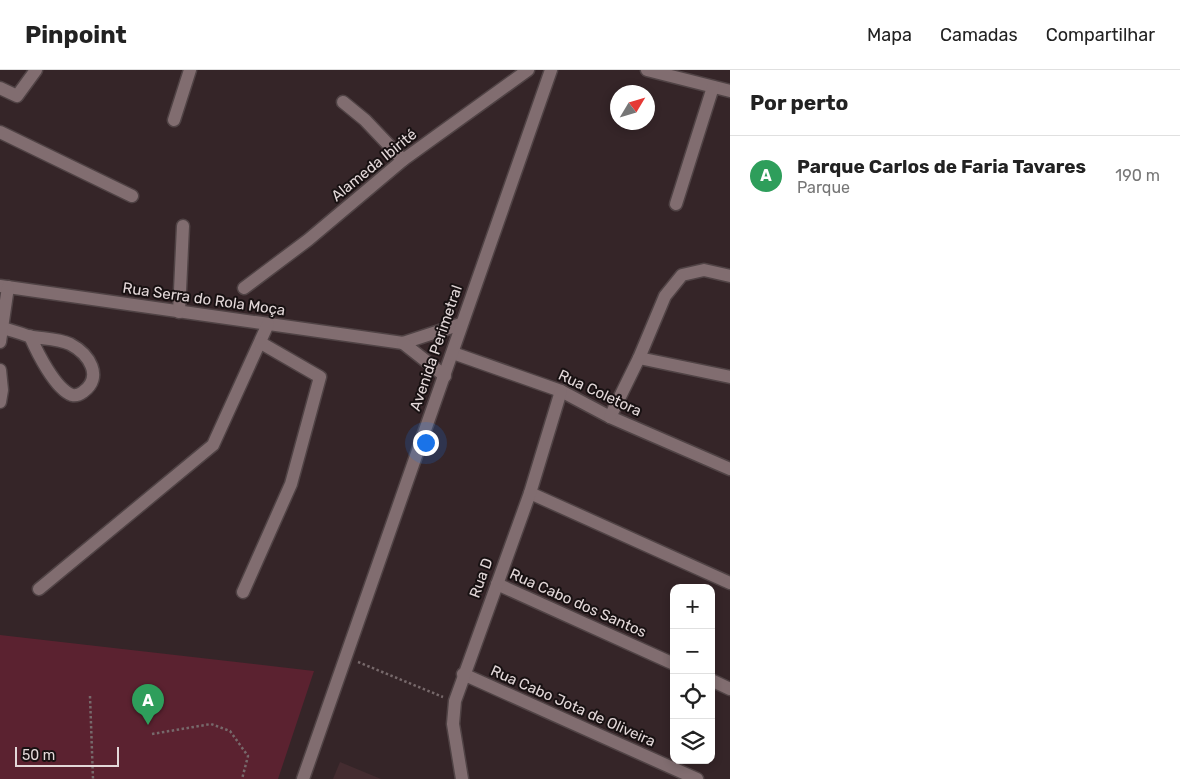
<!DOCTYPE html>
<html lang="pt">
<meta charset="utf-8">
<style>
:root{--surface:#fff;--page:#f6f6f6;--text:#222;--muted:#767676;--line:#e0e0e0;--accent:#111827}
body{margin:0;font-family:Rubik,sans-serif;background:var(--page);color:var(--text)}
.controls{position:absolute;right:15px;bottom:15px;display:grid;overflow:hidden;border-radius:10px;box-shadow:0 2px 8px #0003}
.controls button{width:45px;height:45px;display:grid;place-items:center;padding:0;border:0;border-bottom:1px solid var(--line);background:var(--surface);color:var(--text);font:25px sans-serif}
.compass{position:absolute;left:610px;top:15px;width:45px;height:45px;border-radius:50%;background:var(--surface);box-shadow:0 2px 8px #0003;rotate:52deg}
.scale{position:absolute;left:15px;bottom:12px;width:104px;box-sizing:border-box;padding-left:5px;border:2px solid #e3d8d9;border-top:0;font-size:14px;line-height:18px;white-space:nowrap;color:#e3d8d9;-webkit-text-stroke:4px #181112;paint-order:stroke}
.you{position:absolute;left:425px;top:372px;width:18px;height:18px;margin:-12px;border:4px solid #fff;border-radius:50%;background:#1a73e8;box-shadow:0 0 0 8px #1a73e833}
.badge{display:grid;place-items:center;width:32px;height:32px;border-radius:50%;background:var(--accent);color:#fff;font-size:16px;font-weight:700}
.pin{position:absolute;translate:-50% -41px;filter:drop-shadow(0 1px 2px #0008)}
.pin::after{content:'';position:absolute;top:26px;width:18px;height:15px;background:inherit;clip-path:polygon(0 0,100% 0,50% 100%)}
.list{margin:0;padding:0;list-style:none}
h2{display:flex;justify-content:space-between;align-items:center;height:65px;margin:0;padding:0 20px;font-size:21px}
h2 small{font-size:16px;font-weight:400;color:var(--muted)}
.list li{display:grid;grid-template-columns:32px 1fr auto;gap:15px;align-items:center;box-sizing:border-box;height:80px;padding:0 20px;border-top:1px solid var(--line)}
.list b{display:block;font-size:19px;white-space:nowrap}
.list p{margin:0;font-size:16px;white-space:nowrap;color:var(--muted)}
.list em{font-size:16px;font-style:normal;color:var(--muted)}
.icon{flex:none;width:28px;height:28px;fill:none;stroke:currentColor;stroke-width:2;stroke-linecap:round;stroke-linejoin:round}
.map{position:relative;flex:none;width:730px;height:709px;overflow:hidden}
header{display:flex;align-items:center;gap:30px;box-sizing:border-box;height:70px;padding:0 25px;background:var(--surface);border-bottom:1px solid var(--line)}
header strong{font-size:24px}
nav{display:flex;gap:28px;margin-inline-start:auto;font-size:18px}
main{display:flex}
aside{flex:1;background:var(--surface)}
.map>svg:first-child{display:block}
.built{fill:#442c30}
.green{fill:#5b2230}
.lines{fill:none;stroke-linecap:round;stroke-linejoin:round}
.minor-casing{stroke:#504345;stroke-width:15}
.path{stroke:#77696b;stroke-width:2.5;stroke-dasharray:2.5 2.5;stroke-linecap:butt}
.minor{stroke:#816d70;stroke-width:12}
.labels{text-anchor:middle;dominant-baseline:central;stroke-width:4;stroke-linejoin:round;paint-order:stroke}
.street-label{font-size:15px;fill:#e3d8d9;stroke:#181112}
</style>
<header>
<strong>Pinpoint</strong>
<nav><a>Mapa</a><a>Camadas</a><a>Compartilhar</a></nav>
</header>
<main>
<div class="map">
<svg width="730" height="709" viewBox="0 0 730 709">
<rect width="100%" height="100%" fill="#352528"/>
<path class="built" d="M340 692 381 709H333Z"/>
<path class="green" d="M0 565 314 601 278 709H0Z"/>
<g class="lines">
<defs>
<g id="minor">
<path d="M647 0 730 21"/>
<path d="M0 18 17 26 36 0"/>
<path d="M343 32 365 50 403 90"/>
<path d="M174 50 190 0"/>
<path d="M0 62 132 126"/>
<path d="M676 134 713 17"/>
<path d="M0 216 403 273 461 254"/>
<path d="M244 218 308 170 403 90 528 0"/>
<path d="M179 242 183 156"/>
<path d="M2 258C11 260 20 263 28 266 42 269 57 268 70 274 89 284 104 307 83 322 79 325 76 326 72 325 55 319 37 282 30 266"/>
<path d="M0 272 8 217"/>
<path d="M403 273 445 306"/>
<path d="M453 283 561 321 610 347 730 399"/>
<path d="M639 288 730 307"/>
<path d="M0 300 2 320 0 332"/>
<path d="M610 347 639 288 665 226 682 205 704 200 730 206"/>
<path d="M530 423 730 513"/>
<path d="M497 514 674 594"/>
<path d="M39 519 213 375 268 254"/>
<path d="M243 522 291 414 320 307 261 273"/>
<path d="M463 604 697 709"/>
<path d="M711 610 730 619"/>
<path d="M303 709 551 0"/>
<path d="M462 709 453 654 455 631 530 423 561 321"/>
</g>
</defs>
<use href="#minor" class="minor-casing"/>
<g class="path">
<path d="M358 592 443 627"/>
<path d="M90 626 93 709"/>
<path d="M152 664 211 654 230 661 248 686 242 709"/>
</g>
<use href="#minor" class="minor"/>
</g>
<g class="labels">
<g class="street-label">
<text transform="translate(374 95) rotate(-39)">Alameda Ibirité</text>
<text transform="translate(204 229) rotate(8)">Rua Serra do Rola Moça</text>
<text transform="translate(436 278) rotate(-71)">Avenida Perimetral</text>
<text transform="translate(600 323) rotate(25)">Rua Coletora</text>
<text transform="translate(481 508) rotate(-70)">Rua D</text>
<text transform="translate(578 533) rotate(24)">Rua Cabo dos Santos</text>
<text transform="translate(573 636) rotate(24)">Rua Cabo Jota de Oliveira</text>
</g>
</g>
</svg>
<div class="controls">
<button>+</button>
<button>−</button>
<button><svg class="icon" aria-label="locate" viewBox="0 0 24 24"><circle cx="12" cy="12" r="6"/><path d="M12 2v4M12 18v4M2 12h4M18 12h4"/></svg></button>
<button><svg class="icon" aria-label="layers" viewBox="0 0 24 24"><path d="M12 4l9 5-9 5-9-5zM3 14l9 5 9-5"/></svg></button>
</div>
<svg class="compass" viewBox="-18 -18 36 36"><path d="M0-13l5 13h-10z" fill="#e53935"/><path d="M0 13l5-13h-10z" fill="#767676"/></svg>
<div class="scale">50 m</div>
<div class="you"></div>
<div class="pin badge" style="left:148px;top:655px;background:#2e9e5b">A</div>
</div>
<aside>
<h2>Por perto<small></small></h2>
<ul class="list">
<li><span class="badge" style="background:#2e9e5b">A</span><div><b>Parque Carlos de Faria Tavares</b><p>Parque</p></div><em>190 m</em></li>
</ul>
</aside>
</main>
